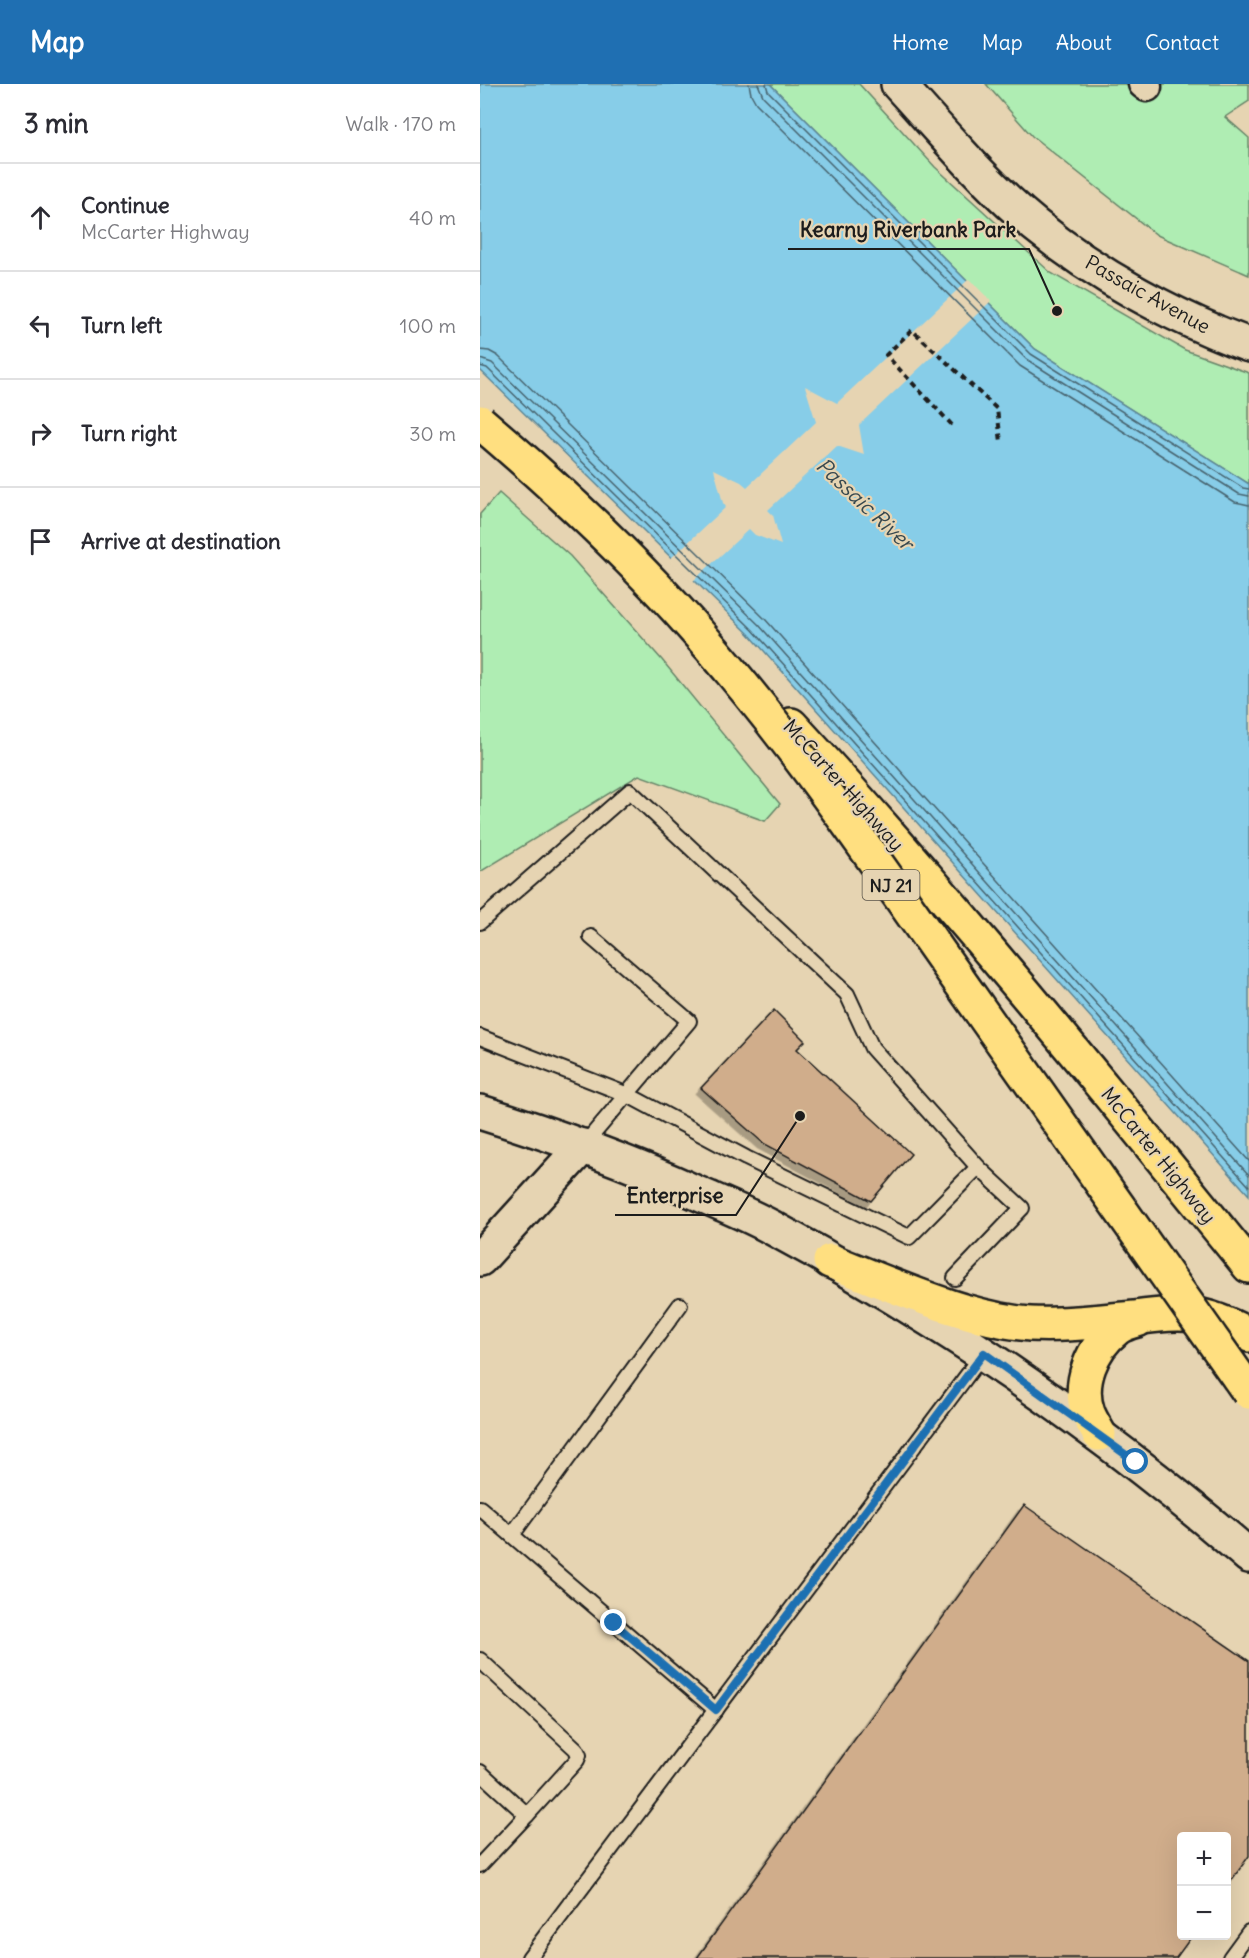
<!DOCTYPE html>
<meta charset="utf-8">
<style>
:root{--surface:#fff;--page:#f7f7f7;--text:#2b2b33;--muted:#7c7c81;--line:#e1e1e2;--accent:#1f6fb2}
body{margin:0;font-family:Delius,sans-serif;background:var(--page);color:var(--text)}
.controls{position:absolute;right:18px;bottom:18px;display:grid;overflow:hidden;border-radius:6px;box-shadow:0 6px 24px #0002}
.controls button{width:54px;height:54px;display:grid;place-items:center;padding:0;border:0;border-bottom:2px solid var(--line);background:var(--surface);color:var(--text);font:30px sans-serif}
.stop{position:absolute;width:18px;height:18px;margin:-14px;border:4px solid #1f6fb2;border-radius:50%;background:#fff}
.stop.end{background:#1f6fb2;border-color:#fff;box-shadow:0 2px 6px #0008}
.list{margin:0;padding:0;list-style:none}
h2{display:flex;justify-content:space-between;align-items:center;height:78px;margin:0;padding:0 24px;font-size:26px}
h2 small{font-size:20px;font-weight:400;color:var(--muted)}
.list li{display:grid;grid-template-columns:39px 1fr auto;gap:18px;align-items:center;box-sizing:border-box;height:108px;padding:0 24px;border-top:2px solid var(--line)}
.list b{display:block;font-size:22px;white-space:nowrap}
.list p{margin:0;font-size:20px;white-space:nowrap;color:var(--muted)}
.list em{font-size:20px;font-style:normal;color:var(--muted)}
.icon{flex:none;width:33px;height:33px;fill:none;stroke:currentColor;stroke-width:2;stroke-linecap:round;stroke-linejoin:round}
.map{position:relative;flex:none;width:769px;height:1874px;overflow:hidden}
header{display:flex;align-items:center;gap:36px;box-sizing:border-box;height:84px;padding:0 30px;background:var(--accent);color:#fff}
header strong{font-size:28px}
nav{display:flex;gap:33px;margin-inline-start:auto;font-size:21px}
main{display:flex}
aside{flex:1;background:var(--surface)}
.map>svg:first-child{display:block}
.green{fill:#afedb3;stroke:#668468;stroke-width:1.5}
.water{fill:#87cde8;stroke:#5c8696;stroke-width:1.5}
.pier{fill:#e6d4b2}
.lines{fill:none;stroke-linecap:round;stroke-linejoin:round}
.shore{stroke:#47636e;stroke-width:1.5}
.building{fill:#d0ad8b;stroke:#1c1c1c;stroke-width:1.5;filter:url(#shadow)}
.lane-casing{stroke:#1c1c1c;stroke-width:18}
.street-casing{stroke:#1c1c1c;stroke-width:33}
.secondary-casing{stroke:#1c1c1c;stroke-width:38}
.highway-casing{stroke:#1c1c1c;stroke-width:38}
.path{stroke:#1c1c1c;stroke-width:4;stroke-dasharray:6 4.5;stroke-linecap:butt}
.lane{stroke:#e6d4b2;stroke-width:14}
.street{stroke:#e6d4b2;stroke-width:28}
.secondary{stroke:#e6d4b2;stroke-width:33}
.highway{stroke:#ffdf80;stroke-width:33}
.highway-bridge-casing{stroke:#1c1c1c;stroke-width:38;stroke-linecap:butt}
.highway-bridge{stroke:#ffdf80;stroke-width:33}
.route{stroke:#1f6fb2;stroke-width:8}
.labels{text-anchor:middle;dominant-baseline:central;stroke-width:4.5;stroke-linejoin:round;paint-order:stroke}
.shield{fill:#e6d4b2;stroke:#595349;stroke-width:1.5}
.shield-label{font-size:18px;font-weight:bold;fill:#1c1c1c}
.street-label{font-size:20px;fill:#1c1c1c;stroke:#e6d4b2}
.water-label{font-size:21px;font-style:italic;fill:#37484f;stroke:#e6d4b2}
.leader{fill:none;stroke:#1c1c1c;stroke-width:2}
.callout-dot{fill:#1c1c1c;stroke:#e6d4b2;stroke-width:2}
.callout-label{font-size:21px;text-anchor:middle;font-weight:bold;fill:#1c1c1c;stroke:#e6d4b2;stroke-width:4.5;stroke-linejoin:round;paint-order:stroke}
</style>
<header>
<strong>Map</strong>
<nav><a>Home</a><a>Map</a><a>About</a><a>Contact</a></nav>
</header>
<main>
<aside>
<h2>3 min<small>Walk · 170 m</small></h2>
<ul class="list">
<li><svg class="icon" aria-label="ahead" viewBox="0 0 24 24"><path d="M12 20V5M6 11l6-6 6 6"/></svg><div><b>Continue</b><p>McCarter Highway</p></div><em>40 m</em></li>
<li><svg class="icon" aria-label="left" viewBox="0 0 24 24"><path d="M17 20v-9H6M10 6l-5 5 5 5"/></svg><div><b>Turn left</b></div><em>100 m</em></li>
<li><svg class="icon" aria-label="right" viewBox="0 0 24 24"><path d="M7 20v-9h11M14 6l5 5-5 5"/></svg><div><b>Turn right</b></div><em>30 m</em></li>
<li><svg class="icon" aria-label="arrive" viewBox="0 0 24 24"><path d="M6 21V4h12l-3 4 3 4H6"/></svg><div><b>Arrive at destination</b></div></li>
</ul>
</aside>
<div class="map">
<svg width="769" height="1874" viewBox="0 0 769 1874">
<defs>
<filter id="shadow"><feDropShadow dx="-5.5" dy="5.5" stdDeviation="0" flood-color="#0004"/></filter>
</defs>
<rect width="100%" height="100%" fill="#e6d4b2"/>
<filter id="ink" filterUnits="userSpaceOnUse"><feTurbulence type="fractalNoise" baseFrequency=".0167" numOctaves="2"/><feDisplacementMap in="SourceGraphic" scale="12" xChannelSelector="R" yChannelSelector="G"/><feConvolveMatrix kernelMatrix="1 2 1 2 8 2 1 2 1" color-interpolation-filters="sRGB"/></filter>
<g filter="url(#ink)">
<g class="green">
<path d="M290 0H379L455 83 571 189 705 266 769 289V400L555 265Z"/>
<path d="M506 0H769V17L745 33 769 54V191L677 151 552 52Z"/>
<path d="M19 409 90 472 182 576 300 720 285 737 159 691 0 788V430Z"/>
</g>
<path class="water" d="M0 0H290L555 265 769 400V1111L269 550 0 286Z"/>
<path class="pier" d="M489 195 511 217 379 341 384 371 357 362 288 426 293 431 301 461 275 451 269 445 212 498 189 476 246 423 243 419 234 385 261 398 267 403 336 338 325 302 357 319Z"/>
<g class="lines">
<g class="shore">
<path d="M269 0 271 10 276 19 540 282 755 418 769 421"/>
<path d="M278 0 283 12 546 275 759 410 769 412"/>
<path d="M286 0 288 7 551 270 763 404 769 405"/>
<path d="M0 266 9 267 18 272 285 535 769 1077"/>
<path d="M0 275 12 279 279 541 769 1091"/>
<path d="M0 282 7 284 273 546 769 1102"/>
</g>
</g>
<g class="building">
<path d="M294 926 325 957 317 965 431 1070 391 1117 283 1059 221 1004Z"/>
<path d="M544 1421 769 1577V1772L746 1804V1752H702V1852H712L696 1874H217Z"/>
</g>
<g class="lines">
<defs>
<g id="lane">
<path d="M0 838 150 707 367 910 392 964 498 1083"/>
<path d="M0 953 148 1011 266 1074 429 1153 498 1083 542 1124 475 1194"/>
<path d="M103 1062 209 937 111 853"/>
<path d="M0 1424 236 1626"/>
<path d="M32 1451 200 1221"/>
<path d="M0 1576 96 1665 99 1671 97 1676 47 1731"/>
<path d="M0 1688 47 1731 0 1781"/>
<path d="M49 1874 504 1269"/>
<path d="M750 1874 769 1848"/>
</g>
<path id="street" d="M663 0 667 3"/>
<g id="secondary">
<path d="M418 0C462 48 504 99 555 141 616 191 695 234 769 261"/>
<path d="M0 1028C74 1051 146 1077 217 1109 242 1120 267 1130 291 1143 462 1235 622 1345 769 1472"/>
<path d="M0 1175 103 1062"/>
</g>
<g id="highway">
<path d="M311 641C471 815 620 998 769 1182"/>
<path d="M350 1177C411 1200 484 1235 550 1240 585 1242 619 1237 654 1234 677 1231 700 1228 722 1232 739 1236 754 1243 769 1251"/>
<path d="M619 1350C616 1344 611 1337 608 1329 597 1299 612 1264 636 1245 642 1240 650 1238 657 1236"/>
</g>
</defs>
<use href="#lane" class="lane-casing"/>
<use href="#street" class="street-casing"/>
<use href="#secondary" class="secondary-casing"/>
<use href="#highway" class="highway-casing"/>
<path class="path" d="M472 341 406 271 432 246 517 325 521 358"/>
<use href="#lane" class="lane"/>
<use href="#street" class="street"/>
<use href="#secondary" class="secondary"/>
<use href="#highway" class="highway"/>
<defs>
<path id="highway-bridge" d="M0 338C74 401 146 468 211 541 315 657 402 788 492 915 584 1046 677 1177 769 1308"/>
</defs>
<use href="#highway-bridge" class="highway-bridge-casing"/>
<use href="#highway-bridge" class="highway-bridge"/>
</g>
</g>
<g class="lines" filter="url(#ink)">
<path class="route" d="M134 1539 236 1626 504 1269 656 1378"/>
</g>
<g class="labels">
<rect class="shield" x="382.5" y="786" width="57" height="30" rx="4.5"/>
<g class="shield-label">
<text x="411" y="801">NJ 21</text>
</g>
<g class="street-label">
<text transform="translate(668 210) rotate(29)">Passaic Avenue</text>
<text transform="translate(364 701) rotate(48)">McCarter Highway</text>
<text transform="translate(679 1071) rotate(51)">McCarter Highway</text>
</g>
<g class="water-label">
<text transform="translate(385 420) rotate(43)">Passaic River</text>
</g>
</g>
<path class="leader" d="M577 227L549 165H308M320 1032L256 1131H135"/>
<g class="callout-dot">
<circle cx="577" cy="227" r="6"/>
<circle cx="320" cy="1032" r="6"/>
</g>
<g class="callout-label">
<text x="428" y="153">Kearny Riverbank Park</text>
<text x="195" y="1119">Enterprise</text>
</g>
</svg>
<div class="controls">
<button>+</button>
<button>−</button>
</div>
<div class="stop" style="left:656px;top:1378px"></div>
<div class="stop end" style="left:134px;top:1539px"></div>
</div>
</main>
